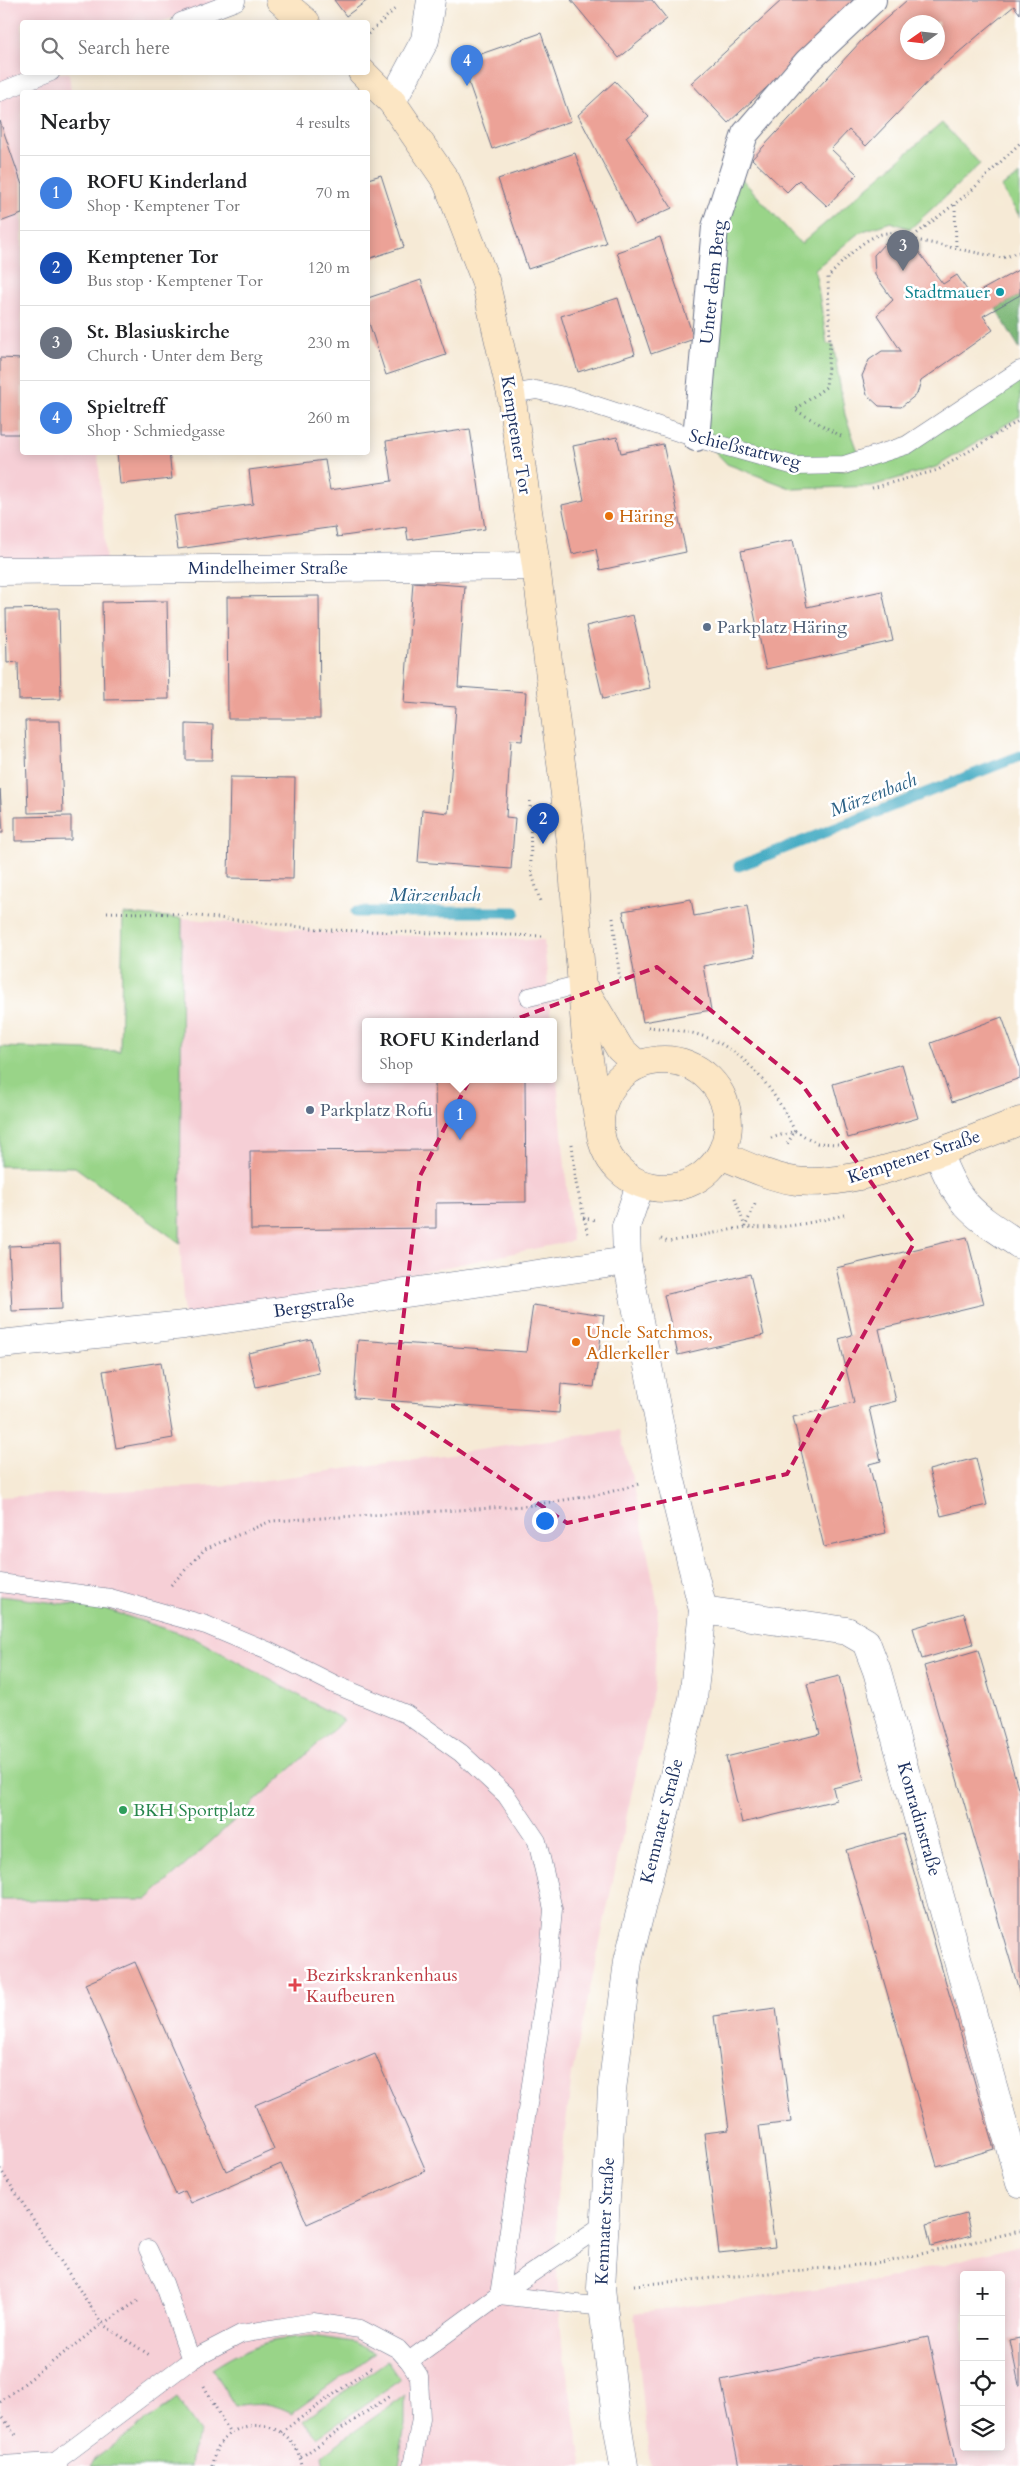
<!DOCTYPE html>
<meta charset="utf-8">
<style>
:root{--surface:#fff;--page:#f6f6f6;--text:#202124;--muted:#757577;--line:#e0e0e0;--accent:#ea580c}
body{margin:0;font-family:Cardo,serif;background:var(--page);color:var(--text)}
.controls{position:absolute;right:15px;bottom:15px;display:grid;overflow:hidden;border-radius:5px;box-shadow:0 2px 12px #0003}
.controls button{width:45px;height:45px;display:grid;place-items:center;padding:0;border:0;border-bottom:1px solid var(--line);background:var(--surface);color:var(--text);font:25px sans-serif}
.compass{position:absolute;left:900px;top:15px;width:45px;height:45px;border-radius:50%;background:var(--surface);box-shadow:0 2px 12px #0003;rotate:256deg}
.you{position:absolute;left:544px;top:1520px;width:18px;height:18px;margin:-12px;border:4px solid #fff;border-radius:50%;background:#1a73e8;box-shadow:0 0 0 8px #1a73e833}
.badge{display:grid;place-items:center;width:32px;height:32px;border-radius:50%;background:var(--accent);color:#fff;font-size:16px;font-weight:700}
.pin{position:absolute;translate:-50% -41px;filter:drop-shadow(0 1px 2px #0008)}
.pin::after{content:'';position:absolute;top:26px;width:18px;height:15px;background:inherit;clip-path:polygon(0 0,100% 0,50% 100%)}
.popup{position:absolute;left:362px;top:1018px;width:195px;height:65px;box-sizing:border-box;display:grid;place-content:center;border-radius:5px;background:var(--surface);filter:drop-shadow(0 1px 4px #0005);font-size:16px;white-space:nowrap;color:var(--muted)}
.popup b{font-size:19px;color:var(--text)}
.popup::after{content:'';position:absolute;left:50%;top:100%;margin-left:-10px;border:10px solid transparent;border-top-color:var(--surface)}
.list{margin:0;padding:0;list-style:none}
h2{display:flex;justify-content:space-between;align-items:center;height:65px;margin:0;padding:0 20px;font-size:21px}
h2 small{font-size:16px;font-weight:400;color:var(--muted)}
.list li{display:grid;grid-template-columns:32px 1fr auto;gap:15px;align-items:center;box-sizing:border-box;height:75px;padding:0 20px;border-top:1px solid var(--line)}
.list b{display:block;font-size:19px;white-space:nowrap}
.list p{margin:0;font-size:16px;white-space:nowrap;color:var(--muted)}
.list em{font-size:16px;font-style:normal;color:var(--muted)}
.icon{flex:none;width:28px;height:28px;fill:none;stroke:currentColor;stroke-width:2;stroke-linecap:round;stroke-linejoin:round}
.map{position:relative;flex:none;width:1020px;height:2466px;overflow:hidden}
.search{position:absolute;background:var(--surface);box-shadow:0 2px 12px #0003;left:20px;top:20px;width:350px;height:55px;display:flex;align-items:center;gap:12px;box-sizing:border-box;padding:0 18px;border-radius:5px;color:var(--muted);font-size:19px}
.panel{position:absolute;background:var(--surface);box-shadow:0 2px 12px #0003;left:20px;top:90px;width:350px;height:365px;border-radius:5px}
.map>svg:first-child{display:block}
.built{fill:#f6cfd6;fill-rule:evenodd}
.green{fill:#99d488;stroke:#5a8273}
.forest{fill:#7ab674;stroke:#4a7269}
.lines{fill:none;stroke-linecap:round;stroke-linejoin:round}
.stream{stroke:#44abc3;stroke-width:11}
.building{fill:#eca297;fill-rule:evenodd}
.service-casing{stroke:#687088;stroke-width:19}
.pedestrian-casing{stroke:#687088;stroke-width:28}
.minor-casing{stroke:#687088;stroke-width:29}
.secondary-casing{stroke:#687088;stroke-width:29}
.path{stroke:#687088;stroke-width:3;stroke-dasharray:1 4;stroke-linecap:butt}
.service{stroke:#fff;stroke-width:18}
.pedestrian{stroke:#fff;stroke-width:26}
.minor{stroke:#fff;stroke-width:28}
.secondary{stroke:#fce6c4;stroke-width:28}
.marked{fill:none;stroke:#c2185b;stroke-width:4;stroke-dasharray:10 6;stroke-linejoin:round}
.culture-dot{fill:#0f9aa8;stroke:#fff;stroke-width:2}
.food-dot{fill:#e8710a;stroke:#fff;stroke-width:2}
.service-dot{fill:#5c6f8a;stroke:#fff;stroke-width:2}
.leisure-dot{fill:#2e9e5b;stroke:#fff;stroke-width:2}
.health-dot{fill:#e0444e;stroke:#fff;stroke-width:2}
.labels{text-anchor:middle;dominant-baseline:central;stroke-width:5;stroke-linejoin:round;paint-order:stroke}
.street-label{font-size:18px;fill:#1b2f5e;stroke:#fff}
.culture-label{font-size:18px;fill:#0d838f;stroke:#fff;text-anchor:end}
.food-label{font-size:18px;fill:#c56008;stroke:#fff;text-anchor:start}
.service-label{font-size:18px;fill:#4e5e75;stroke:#fff;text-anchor:start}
.leisure-label{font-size:18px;fill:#27864d;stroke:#fff;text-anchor:start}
.health-label{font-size:18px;fill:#be3a42;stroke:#fff;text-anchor:start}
.water-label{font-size:19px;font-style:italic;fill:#2b6186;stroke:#fff}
</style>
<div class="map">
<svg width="1020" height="2466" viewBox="0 0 1020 2466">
<rect width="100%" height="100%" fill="#fff"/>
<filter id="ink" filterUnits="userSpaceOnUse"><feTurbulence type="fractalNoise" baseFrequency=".02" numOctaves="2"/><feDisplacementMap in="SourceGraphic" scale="10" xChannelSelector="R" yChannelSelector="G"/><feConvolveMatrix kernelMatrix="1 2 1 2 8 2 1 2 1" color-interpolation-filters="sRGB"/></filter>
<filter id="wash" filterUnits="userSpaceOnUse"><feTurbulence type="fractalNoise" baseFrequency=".0096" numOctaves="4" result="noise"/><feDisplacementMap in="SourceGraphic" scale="20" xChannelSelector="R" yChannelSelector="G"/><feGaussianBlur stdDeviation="1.12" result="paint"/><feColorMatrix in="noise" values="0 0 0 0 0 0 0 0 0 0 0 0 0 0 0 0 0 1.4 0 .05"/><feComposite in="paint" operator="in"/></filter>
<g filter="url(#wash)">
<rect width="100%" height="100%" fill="#f6ead6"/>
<g class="built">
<path d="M0 0H225L161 22H22V72L69 73 71 92H22V452L98 453 106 564 0 565Z"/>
<path d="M182 918 328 933 544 940 551 1021H366V1079H554V1047L572 1241 184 1321 180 1243Z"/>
<path d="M619 1430 634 1485 658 1606 654 1687 572 2074 557 2196 556 2256 562 2345 583 2466H0V1497L232 1485Z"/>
<path d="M1020 2245V2466H650L634 2313 882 2280ZM964 2275H1001V2447H964Z"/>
</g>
<g class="green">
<path d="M942 123 980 164 910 229 891 222 860 232 815 269 827 344H833L845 415 859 454C806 469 757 449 706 435L722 228 739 176 801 244Z"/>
<path d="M1020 175V217L1001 187Z"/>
<path d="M1020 380V416L936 467 872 486 793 489 727 464 711 447 844 471Z"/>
<path d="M123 914 182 918 180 1243 75 1167 0 1166V1047L120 1051Z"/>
<path d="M0 1596 105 1609 194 1638 344 1720 147 1900H0Z"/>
<path d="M312 2336 353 2342 375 2353 292 2413C270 2402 259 2402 235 2406L212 2369C248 2346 269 2339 312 2336Z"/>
<path d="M387 2361 400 2380 317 2438 303 2421Z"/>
<path d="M405 2395V2425L398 2466H324L322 2455Z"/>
<path d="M177 2398 201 2432 192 2451 190 2466H90L95 2459Z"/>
</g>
<path class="forest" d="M1020 295V349L996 309Z"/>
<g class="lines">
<g class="stream">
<path d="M739 866 1020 756"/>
<path d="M356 912H515"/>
</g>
</g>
<g id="blocks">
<g class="building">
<path d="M334 0H368L346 16Z"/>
<path d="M571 0H652L667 19 619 58Z"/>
<path d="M782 0H862L728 123 691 83Z"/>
<path d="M907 0H1020V14L1014 6 980 34 944 65 866 146 849 130 831 149 857 174 827 206 799 180 787 192 752 159 863 39ZM908 22H938V52H908Z"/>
<path d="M541 33 571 121 492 149 461 61Z"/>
<path d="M615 81 649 117 626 137 672 208 635 225 578 115Z"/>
<path d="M0 121 22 185V214L0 222Z"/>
<path d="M575 153 606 243 528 269 498 179Z"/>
<path d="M381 175 404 247 368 259V179Z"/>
<path d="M660 237 694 339 651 354 617 252Z"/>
<path d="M902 240 918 251 943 284 957 275 971 296 1020 269V295L983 316 993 330 921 381 917 394 901 407 879 406 867 395 862 376 869 360 882 351H901L877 315 893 300 875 275 874 255 885 243Z"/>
<path d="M421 280 446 355 386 375 368 320V298Z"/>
<path d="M618 298 635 354 578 372 561 316Z"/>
<path d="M0 358 22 359V434H0Z"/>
<path d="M470 429 485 529 408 540 406 527 337 537 335 527 178 549 173 516 253 504 249 470 325 460 330 490 392 481 386 441Z"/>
<path d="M617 437 621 453 663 444 686 552 600 570 596 549 572 554 562 505 584 500 573 446Z"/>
<path d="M117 452H169L172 479 120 484Z"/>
<path d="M793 540 807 607 882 591 893 641 766 669 741 551Z"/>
<path d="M413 582 465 586 458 687 526 692 522 741 511 740 506 817 515 818 511 869 418 862 422 810 448 813 456 707 404 703Z"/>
<path d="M319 596 320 719H228L227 597Z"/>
<path d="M167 601 169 699 104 700 102 602Z"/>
<path d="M59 608 61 699 19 700 18 662 7 663 6 609Z"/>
<path d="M633 615 650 688 603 699 586 626Z"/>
<path d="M25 721H60L63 812 28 813Z"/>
<path d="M186 724 213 725 212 760H186Z"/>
<path d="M230 777 295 778 293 879 228 878Z"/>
<path d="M0 789 3 833H0Z"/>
<path d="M71 816V840L15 841V817Z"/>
<path d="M691 899 694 916 747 906 755 956 703 966 711 1010 643 1022 623 911Z"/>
<path d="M1002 1017 1020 1067V1078L952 1102 931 1043Z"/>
<path d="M902 1064 918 1118 848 1138 833 1084Z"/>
<path d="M435 1079H525L526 1202 436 1203V1228L251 1230 250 1151 436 1150Z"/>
<path d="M967 1237 984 1304 879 1329 896 1401 869 1408 881 1461 869 1464 886 1533 824 1547 793 1417 854 1402 839 1339 852 1335 836 1268Z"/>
<path d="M60 1244 62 1309 12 1311 9 1246Z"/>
<path d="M750 1274 764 1335 678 1355 664 1295Z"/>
<path d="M533 1305 604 1315 594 1387 561 1384 559 1413 354 1398 358 1340 526 1352Z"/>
<path d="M311 1339 319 1373 256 1387 248 1353Z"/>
<path d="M161 1362 173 1438 116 1448 103 1371Z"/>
<path d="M976 1458 987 1505 941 1516 929 1470Z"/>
<path d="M964 1613 973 1644 922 1659 913 1628Z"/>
<path d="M978 1650 1020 1794V1994L924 1666Z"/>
<path d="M839 1676 864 1780 833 1788 836 1800 742 1823 726 1757 820 1734 807 1684Z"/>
<path d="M903 1834 994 2149 937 2166 846 1850Z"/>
<path d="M135 1962 226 2171 274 2150 255 2105 375 2054 426 2171 307 2224 281 2164 191 2203 185 2191 176 2195 85 1984Z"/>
<path d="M776 2008 791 2122 759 2126 775 2247 719 2253 704 2133 729 2130 714 2016Z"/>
<path d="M966 2214 971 2235 931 2246 926 2225Z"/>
<path d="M928 2337 956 2466H739L721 2380Z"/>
<path d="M1020 2338V2385H1019L1010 2340Z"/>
</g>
</g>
</g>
<g filter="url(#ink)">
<use href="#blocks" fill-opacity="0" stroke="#687088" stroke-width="1"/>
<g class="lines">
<defs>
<g id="service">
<path d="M181 22 236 1"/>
<path d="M0 92 51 72"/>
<path d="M511 394 536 390 573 398 696 438 795 466 844 465 907 445 1020 370"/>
<path d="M529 997 582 984"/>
<path d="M0 1583 110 1598 206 1625 268 1651 336 1685 406 1714 461 1753 506 1795 537 1841 553 1909 547 1979 499 2295 603 2307"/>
<path d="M148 2249 164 2283 191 2360"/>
<path d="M409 2361 499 2295 603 2225"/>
<path d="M0 2465 55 2462"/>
<path d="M58 2466 55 2462 191 2360 241 2334 313 2322 360 2329 398 2349 409 2361 419 2376 421 2419 412 2466"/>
</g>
<path id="pedestrian" d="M696 438 715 227 745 134 807 62 873 0"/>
<g id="minor">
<path d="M392 102 425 40 431 0"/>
<path d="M0 571 536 566"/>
<path d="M938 1152C958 1207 973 1214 1020 1245"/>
<path d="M0 1344 184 1325 627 1261"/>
<path d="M703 1610 847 1631 866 1642 877 1671 1020 2183"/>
<path d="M624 2466 615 2410 601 2288 612 2090 628 1961 693 1699 703 1610 670 1476 627 1261 626 1226 640 1185"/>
</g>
<g id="secondary">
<path d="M280 0 306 22"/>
<path d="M362 72 392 102 447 182 485 280 511 394 536 566 571 842 586 1040 599 1124"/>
<path d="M585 990 620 1049 638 1065"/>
<circle cx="664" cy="1124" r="64"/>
<path d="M721 1155C745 1165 769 1177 796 1181 858 1189 961 1143 1020 1121"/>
</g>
</defs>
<use href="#service" class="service-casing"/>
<use href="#pedestrian" class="pedestrian-casing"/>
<use href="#minor" class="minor-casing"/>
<use href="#secondary" class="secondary-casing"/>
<g class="path">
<path d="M368 34 395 9"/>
<path d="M955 205 956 248"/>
<path d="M911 239 1002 258 1020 252"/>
<path d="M841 436 795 410 826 387 830 344 828 277C849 256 877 218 910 239L971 191 1020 143"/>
<path d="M872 488 938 470 1020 420"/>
<path d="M530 801 531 870 540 901"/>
<path d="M107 912 180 914 329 930 544 936"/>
<path d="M613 918 620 981"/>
<path d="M648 1027C667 1029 687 1030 705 1037 748 1052 775 1092 795 1131L786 1146"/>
<path d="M771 1138 795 1131 817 1143 839 1144"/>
<path d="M572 1144 576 1183 588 1234"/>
<path d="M735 1198 745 1227C779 1230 811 1223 844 1215"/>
<path d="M583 1218 595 1220"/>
<path d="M661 1239 668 1242 745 1227 755 1204"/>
<path d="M171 1585 205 1549 271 1521 526 1506 602 1494 639 1484"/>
<path d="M0 2169 102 2324 151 2356"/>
<path d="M634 2285 882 2263 1020 2231"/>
<path d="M204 2386 230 2434"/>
<path d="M0 2402 102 2324 141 2299"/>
<path d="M0 2414 16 2435"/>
<path d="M281 2432 372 2367"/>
<path d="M301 2457 391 2395"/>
<path d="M212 2466C218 2412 294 2412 302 2466"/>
</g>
<use href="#service" class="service"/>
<use href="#pedestrian" class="pedestrian"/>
<use href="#minor" class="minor"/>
<use href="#secondary" class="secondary"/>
</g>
</g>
<path class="marked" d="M657 967 801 1083 914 1243 787 1474 567 1523 393 1406 420 1176 497 1026Z"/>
<circle class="culture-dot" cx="1000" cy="292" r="5"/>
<g class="food-dot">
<circle cx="609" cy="516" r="5"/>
<circle cx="576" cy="1342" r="5"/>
</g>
<g class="service-dot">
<circle cx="707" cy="627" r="5"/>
<circle cx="310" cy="1110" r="5"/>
</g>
<circle class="leisure-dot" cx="123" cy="1810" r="5"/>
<path class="health-dot" d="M292.5 1977.5h5v5h5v5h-5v5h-5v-5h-5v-5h5z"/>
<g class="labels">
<g class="street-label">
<text transform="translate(713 282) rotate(-84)">Unter dem Berg</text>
<text transform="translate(516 435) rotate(81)">Kemptener Tor</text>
<text transform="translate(745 449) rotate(14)">Schießstattweg</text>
<text x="268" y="568">Mindelheimer Straße</text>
<text transform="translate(914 1157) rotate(-18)">Kemptener Straße</text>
<text transform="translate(314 1306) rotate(-8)">Bergstraße</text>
<text transform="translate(919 1819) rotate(74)">Konradinstraße</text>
<text transform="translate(662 1821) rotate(-76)">Kemnater Straße</text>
<text transform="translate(605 2221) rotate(-87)">Kemnater Straße</text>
</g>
<g class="culture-label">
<text x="990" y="292">Stadtmauer</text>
</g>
<g class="food-label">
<text x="619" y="516">Häring</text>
<text x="586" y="1332">Uncle Satchmos,<tspan x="586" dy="21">Adlerkeller</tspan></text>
</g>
<g class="service-label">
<text x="717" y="627">Parkplatz Häring</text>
<text x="320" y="1110">Parkplatz Rofu</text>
</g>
<g class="leisure-label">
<text x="133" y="1810">BKH Sportplatz</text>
</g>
<g class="health-label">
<text x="306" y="1975">Bezirkskrankenhaus<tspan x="306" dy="21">Kaufbeuren</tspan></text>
</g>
<g class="water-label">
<text transform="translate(873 795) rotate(-21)">Märzenbach</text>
<text x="435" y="895">Märzenbach</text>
</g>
</g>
</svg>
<div class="controls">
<button>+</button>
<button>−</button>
<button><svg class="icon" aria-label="locate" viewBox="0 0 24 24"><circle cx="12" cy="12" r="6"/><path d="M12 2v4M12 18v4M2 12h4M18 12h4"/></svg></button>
<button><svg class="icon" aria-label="layers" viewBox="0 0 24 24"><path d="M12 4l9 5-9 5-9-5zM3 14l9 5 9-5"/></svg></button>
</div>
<svg class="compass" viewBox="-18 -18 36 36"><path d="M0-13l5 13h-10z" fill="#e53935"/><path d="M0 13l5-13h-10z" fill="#757577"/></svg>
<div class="you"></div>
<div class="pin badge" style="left:460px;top:1140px;background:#3f7fe0">1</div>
<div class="popup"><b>ROFU Kinderland</b>Shop</div>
<div class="pin badge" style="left:543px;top:844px;background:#1a4fb4">2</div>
<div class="pin badge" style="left:903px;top:271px;background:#6b7280">3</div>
<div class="pin badge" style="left:467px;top:86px;background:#3f7fe0">4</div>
<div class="search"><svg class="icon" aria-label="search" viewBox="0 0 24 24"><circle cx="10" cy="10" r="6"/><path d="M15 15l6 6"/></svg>Search here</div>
<section class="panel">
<h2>Nearby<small>4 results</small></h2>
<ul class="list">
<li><span class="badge" style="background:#3f7fe0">1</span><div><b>ROFU Kinderland</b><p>Shop · Kemptener Tor</p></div><em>70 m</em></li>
<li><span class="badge" style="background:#1a4fb4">2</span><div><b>Kemptener Tor</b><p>Bus stop · Kemptener Tor</p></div><em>120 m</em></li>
<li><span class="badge" style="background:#6b7280">3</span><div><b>St. Blasiuskirche</b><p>Church · Unter dem Berg</p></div><em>230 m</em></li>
<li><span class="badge" style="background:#3f7fe0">4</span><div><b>Spieltreff</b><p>Shop · Schmiedgasse</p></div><em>260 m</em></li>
</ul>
</section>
</div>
